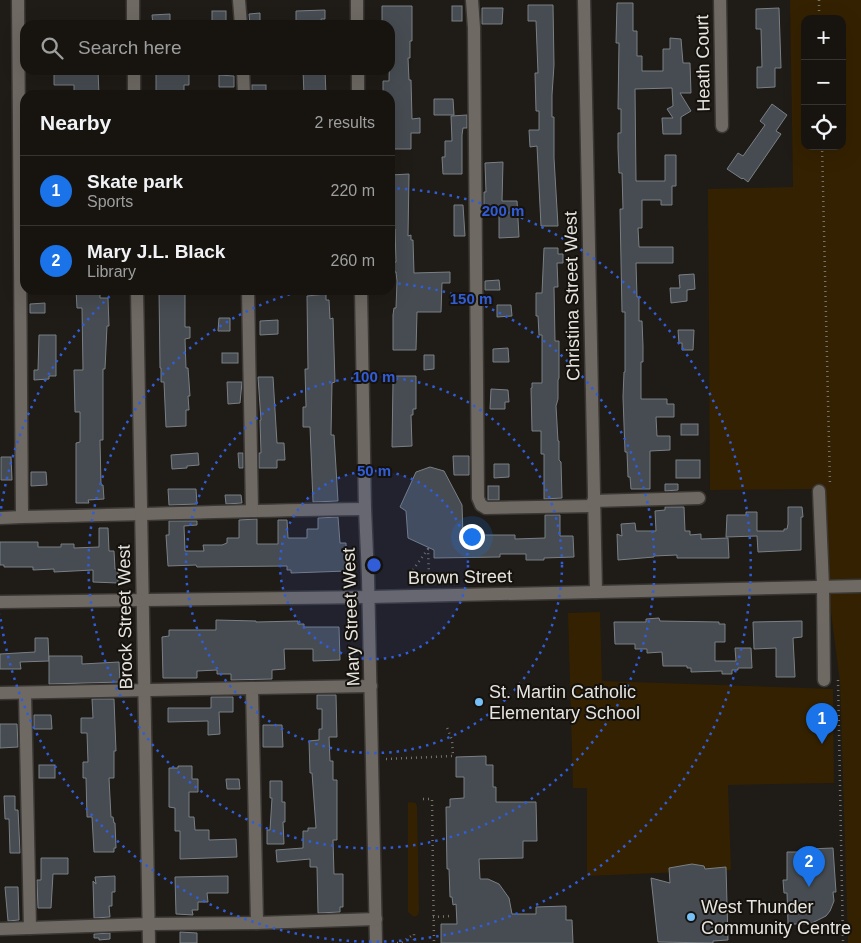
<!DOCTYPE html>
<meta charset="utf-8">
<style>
:root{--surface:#171410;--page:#201d19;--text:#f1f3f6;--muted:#9e9e9f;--line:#363330;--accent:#1a73e8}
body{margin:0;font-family:Helvetica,sans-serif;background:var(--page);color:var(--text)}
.controls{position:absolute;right:15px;top:15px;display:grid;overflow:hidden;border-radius:10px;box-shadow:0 5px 20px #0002}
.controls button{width:45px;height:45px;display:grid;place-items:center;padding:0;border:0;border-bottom:1px solid var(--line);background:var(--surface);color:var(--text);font:25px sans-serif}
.you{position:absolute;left:471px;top:536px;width:18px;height:18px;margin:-12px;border:4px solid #fff;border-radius:50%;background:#1a73e8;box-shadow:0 0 0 8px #1a73e833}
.badge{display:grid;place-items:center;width:32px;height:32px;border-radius:50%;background:var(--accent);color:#fff;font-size:16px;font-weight:700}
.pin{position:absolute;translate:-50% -41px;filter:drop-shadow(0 1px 2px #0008)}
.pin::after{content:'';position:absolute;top:26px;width:18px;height:15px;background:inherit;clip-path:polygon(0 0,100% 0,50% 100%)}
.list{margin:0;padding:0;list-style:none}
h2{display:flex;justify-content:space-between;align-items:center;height:65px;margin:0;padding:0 20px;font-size:21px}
h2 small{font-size:16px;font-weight:400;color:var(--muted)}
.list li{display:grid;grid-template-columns:32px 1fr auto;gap:15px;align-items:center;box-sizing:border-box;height:70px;padding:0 20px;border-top:1px solid var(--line)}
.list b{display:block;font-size:19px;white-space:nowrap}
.list p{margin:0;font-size:16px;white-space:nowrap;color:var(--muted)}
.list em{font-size:16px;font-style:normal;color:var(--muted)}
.icon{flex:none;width:28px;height:28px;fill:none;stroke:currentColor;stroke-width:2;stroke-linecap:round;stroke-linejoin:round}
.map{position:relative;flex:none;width:861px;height:943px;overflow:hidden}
.search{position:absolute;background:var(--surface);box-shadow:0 5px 20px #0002;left:20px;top:20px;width:375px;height:55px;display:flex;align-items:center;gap:12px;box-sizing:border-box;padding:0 18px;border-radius:15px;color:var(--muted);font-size:19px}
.panel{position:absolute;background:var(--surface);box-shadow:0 5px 20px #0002;left:20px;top:90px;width:375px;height:205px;border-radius:15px}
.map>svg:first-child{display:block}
.green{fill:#342101;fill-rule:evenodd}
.building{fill:#464c51;stroke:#798085}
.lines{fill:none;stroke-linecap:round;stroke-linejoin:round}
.minor-casing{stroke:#3a3734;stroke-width:15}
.path{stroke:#76736e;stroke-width:2.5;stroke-dasharray:1 4;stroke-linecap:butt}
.minor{stroke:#6e6963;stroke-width:12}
.ring{fill:none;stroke:#315dd9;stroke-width:2.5;stroke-dasharray:2.5 5}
.poi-dot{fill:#76c0f7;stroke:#15120d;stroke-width:2}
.labels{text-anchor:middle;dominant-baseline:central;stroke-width:4;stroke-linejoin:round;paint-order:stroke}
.street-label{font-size:18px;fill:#e6e4e0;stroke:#15120d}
.poi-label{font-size:18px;fill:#e6e4e0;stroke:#15120d;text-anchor:start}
.centre{fill:#315dd9;stroke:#15120d;stroke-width:2.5}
.ring-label{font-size:15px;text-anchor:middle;font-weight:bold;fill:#315dd9;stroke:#15120d;stroke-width:4;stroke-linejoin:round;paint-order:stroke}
</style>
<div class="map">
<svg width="861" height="943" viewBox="0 0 861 943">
<rect width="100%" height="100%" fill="#1f1b16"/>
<g class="green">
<path d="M790 0H861V943H848L840 682 815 489 710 490 708 189 793 187ZM805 19H842V146H805Z"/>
<path d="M600 612 602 681 833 689 834 783 728 785 731 870 587 876V788H573L568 613Z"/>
<path d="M410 802 416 803 417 807 419 910 418 915 414 917 408 912V803Z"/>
</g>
<g class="building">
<path d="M617 3H633V31H637V56H642V71H663V49H670V38L681 39 683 63H690L691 93H680L691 111 681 117V134H663L662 118H673L667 109 673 106 672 88 635 89 636 181H665V155H676V186H672V205H661V200H642V228H638L639 247H673V263H636L637 297H639V321H642L643 346V362H641V399H667V404H674V417H656L657 436H670V450L650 451V489H631L630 477H628L627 452H625L623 397 624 372H625V312H622L620 209H623L622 173H619L618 148V133H621V109H618L619 43H616Z"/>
<path d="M528 5H553L554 65 552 95V117H554V158L558 226H541L537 146 530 147 529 130H539V111H536L535 73H538L536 21H528Z"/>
<path d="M382 6H412V41H410V58H408L409 80H411L412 119 420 118V133H411V149H390V95H383V81H389L390 25H388V23H382Z"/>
<rect x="452" y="6" width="10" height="15"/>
<path d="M482 8H503L502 24H482Z"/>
<path d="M779 8 781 68H775V87L757 88V67H762L761 29H756V9Z"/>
<path d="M325 10V19H321L322 25H296V11Z"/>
<rect x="212" y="11" width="14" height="14"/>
<path d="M260 13V25H250L249 14Z"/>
<path d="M170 14V25H153L152 15Z"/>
<path d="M73 70H98L99 95H74V85H54V74H73Z"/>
<path d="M156 70H189V85H184V95H156Z"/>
<path d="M303 70H325L326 95H304Z"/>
<path d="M219 75 234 76V87H219Z"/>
<rect x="252" y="85" width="14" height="10"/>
<path d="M434 99H453L454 115H434Z"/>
<path d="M772 104 787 115 776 131 781 134 748 182 743 178 742 179 727 169 738 153 743 156 765 125 760 121Z"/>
<path d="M467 115V128H463L462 135V174H443L442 157H445V141H452L451 116Z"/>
<path d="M503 162 502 201H517L519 237 499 238V208H484V192H486L485 163Z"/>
<path d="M409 174 408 236 411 235V240H413L414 273 450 272V283H442L441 312H417L416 350H393V315L394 308H396L397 281 396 272H394V262H396L395 229H390V175Z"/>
<path d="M454 205H463L465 236H454Z"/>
<path d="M544 248H558V254H563V263H557L558 287H554L555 341H559V378L558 380V399L556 406 558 441H559V460L561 462 562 498 544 499V454H541V431H532L531 388H532V383H542V335H539L538 316H536V293H542Z"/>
<path d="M694 274 695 289 687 290V301L671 303 670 288H680L679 275Z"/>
<path d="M499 280 500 290H485V281Z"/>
<path d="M76 290H100V298H108L109 326H107L105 369H103V440H100L101 485H103L104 499 88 500 89 503H76V443L80 442V412H75L74 370H83L82 308H77Z"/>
<path d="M159 290H185V327H190V338L185 339 186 368H188L190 396H188L189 410H186V426L166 427 164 382H161V368H160Z"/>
<path d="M326 294V300H329L330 319 333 318 335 382 332 383 331 435H334L338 501 313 502 310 427H303V407H306L305 369H308L307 296Z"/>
<path d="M45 303V313H30V304Z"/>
<path d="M497 305H511L512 316 497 317Z"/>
<path d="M219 318H230V331H218Z"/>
<path d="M278 320V334L260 335V321Z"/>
<path d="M678 330H694L693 350H682V343H679Z"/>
<path d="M39 335H56V376H49V379L34 380V370H38Z"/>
<path d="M508 348 509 362H493V349Z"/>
<rect x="222" y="353" width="16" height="10"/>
<path d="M424 355H434V369L424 370Z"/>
<path d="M396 376H416V409H413V415H411L412 446 392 447 393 381H396Z"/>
<path d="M258 377H273L277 443H284L285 460H277V468H259V453H261L260 420H261Z"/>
<path d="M227 382H242L240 403 228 404Z"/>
<path d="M491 389 508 390 509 402H505V409H490Z"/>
<rect x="681" y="424" width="17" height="11"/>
<path d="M198 453 199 465 187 466V468L172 469 171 455Z"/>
<path d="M238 453H243V468H239Z"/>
<path d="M453 456H469V475H454Z"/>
<path d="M1 457H11L12 480H1Z"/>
<rect x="676" y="460" width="24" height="18"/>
<path d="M494 464H509V477L494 478Z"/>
<path d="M430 467 444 471 462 505 463 535H515V539L545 538V515H560V536H573L574 557 544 558V560H526V554H500V557L434 558V550L408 538 406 511 400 507 416 472Z"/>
<path d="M31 472H46L47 485 31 486Z"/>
<path d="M665 484H678V490L665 491Z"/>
<rect x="488" y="486" width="11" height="14"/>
<path d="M168 489H196L197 504 169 505Z"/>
<path d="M225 495H241L242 503 226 504Z"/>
<path d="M665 507H684L685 531H690V535L701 534V539L728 538 729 558H677V555L654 556V557L618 560 617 534 622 536 621 524 635 523 636 531H656L655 511 665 510Z"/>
<path d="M788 507H802L803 517H801V550L758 552 757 536 726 537 727 515H746V512H757V531H784V529H787L788 524Z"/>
<path d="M338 517 340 543H346L347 571 291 573V570H287V566L197 567 196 565 168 566 166 535H169V521H197V525L184 526 185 551H204L203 545H222L227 543V538H239V520L257 519V544H278V520H287L288 538H307V529H318V518Z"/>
<path d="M99 528H108L109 551H114L115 569H118V583L93 582V570L54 572V569L33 570V567H4V565H0V542H38V547H61V544H74V548L99 547Z"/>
<path d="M659 618 660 621 719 622V624H725V642H715V661H736L735 648H751L752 668H738V670H732V674H722V671L691 672V668H687V666H663L662 652 647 653V649H635V644H615L614 622H646V619Z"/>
<path d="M216 620 256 621V622L298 621V624H304V627H339L340 660 313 661V649H284L285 669 272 670V679L231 680V674H217V670L197 671V678H163L162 637 169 636V630H216Z"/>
<path d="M802 621V637L793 638 795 677H776V648L754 649 753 622Z"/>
<path d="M35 638H48L49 661 20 662 21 669H0V654L35 652Z"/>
<path d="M49 656H82V664L119 662 120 682 49 684Z"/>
<path d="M317 695H336L337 737H329L330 761H333V780H337V840H333L334 874H343V907H340V912L318 913 317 867H310V859L277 862 276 850 303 848V831H308V828H316L312 773H310L309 741 319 740V729H322V709H317Z"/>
<path d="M211 697H233V712H219L220 734 208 735V721L168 722V708H211Z"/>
<path d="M92 699H114L116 751H114V778H109L111 817H113L114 823H115L116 848H114V852H94L92 817H87L86 778H83V762H88L87 733H81V718H93Z"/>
<path d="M34 715H51L52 729H34Z"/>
<path d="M0 724H17L18 747 0 748Z"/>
<path d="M263 725H282L283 747H263Z"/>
<path d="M486 756V765H493V787H496V802H536L537 841H523V858L479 859 480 879H488L499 884 509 898 512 914H536V907L566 906V920H572L573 943H441V924H457L456 904 453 905 452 897H450L449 869H447L446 807H450V799L464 798V777H456V757Z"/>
<rect x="39" y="765" width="16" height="13"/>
<path d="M178 766H192V779H198V792H189V817H194L195 830H209V840L236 839 237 857 180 859V831H175V808L169 807V768H178Z"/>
<path d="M226 779H239L240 789H227Z"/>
<path d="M270 781H282V802H285V822H283L284 844H267V830H270L272 798H270Z"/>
<path d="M4 796H15V810H18L20 853H10L9 819H5Z"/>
<path d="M833 848 836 892H833L834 901 830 911 826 916 810 924H788L787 893H784L783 880H787V852H808V849Z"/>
<path d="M41 858H68V874H53L51 908H38L37 880H41Z"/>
<path d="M692 864 704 866 705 869 726 867 728 940 713 941V943L658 942 651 878 670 883 669 868Z"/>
<path d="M115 876V892H112V906H109L110 917 94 918 93 881 96 884 95 877Z"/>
<path d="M228 876V893H207L208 902H198V910H192L193 915 176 914 175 877Z"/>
<path d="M5 887H18L19 920 8 921Z"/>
<path d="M180 932 197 933V943H180Z"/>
<path d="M110 933V939L99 940V938H94V934Z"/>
</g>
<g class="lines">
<defs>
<g id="minor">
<path d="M18 0 22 517C136 515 251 510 365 509"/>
<path d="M133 0V25"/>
<path d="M239 0 241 25"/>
<path d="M357 0V25"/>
<path d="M472 0 474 28 478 498 481 505 486 508 593 506"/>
<path d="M584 0 596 592"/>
<path d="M720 0 722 126"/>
<path d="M134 70V95"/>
<path d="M243 70 244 95"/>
<path d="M358 70V95"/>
<path d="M137 290 149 943"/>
<path d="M248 290 252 510"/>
<path d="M361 290 365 509 368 577 376 943"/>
<path d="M819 491 823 586 824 680"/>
<path d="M593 501 699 498"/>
<path d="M0 518 22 517"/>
<path d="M0 602 369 597 861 586"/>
<path d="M371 686 252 688 257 923 376 919"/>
<path d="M0 693 252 688"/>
<path d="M25 693 30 928"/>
<path d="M0 929 149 924 257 923"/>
</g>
</defs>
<use href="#minor" class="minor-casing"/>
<g class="path">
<path d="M819 0V19"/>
<path d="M822 146 830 485"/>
<path d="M410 574 428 549 429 576"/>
<path d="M838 680 843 943"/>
<path d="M386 759 453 756 452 740 446 725"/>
<path d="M423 799H432L434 943"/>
<path d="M433 917 451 916"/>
<path d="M397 943H401L414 934V943"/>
</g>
<use href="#minor" class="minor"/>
</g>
<circle cx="374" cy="565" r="94" fill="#315dd9" fill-opacity=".12"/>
<g class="ring">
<circle cx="374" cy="565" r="94"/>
<circle cx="374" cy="565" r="188"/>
<path d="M391 283A283 283 0 1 1 306 290"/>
<path d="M0 516A377 377 0 0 1 114 292M390 188A377 377 0 1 1 0 614"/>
</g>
<g class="poi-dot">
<circle cx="479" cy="702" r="5"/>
<circle cx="691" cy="917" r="5"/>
</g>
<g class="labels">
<g class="street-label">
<text transform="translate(703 63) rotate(-91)">Heath Court</text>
<text transform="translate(572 296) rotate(-91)">Christina Street West</text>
<text transform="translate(460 577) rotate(-1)">Brown Street</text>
<text transform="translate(125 617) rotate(-91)">Brock Street West</text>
<text transform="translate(351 617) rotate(-92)">Mary Street West</text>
</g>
<g class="poi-label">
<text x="489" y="692">St. Martin Catholic<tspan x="489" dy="21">Elementary School</tspan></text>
<text x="701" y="907">West Thunder<tspan x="701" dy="21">Community Centre</tspan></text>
</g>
</g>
<circle cx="374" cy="565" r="8" class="centre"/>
<g class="ring-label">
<text x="503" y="216">200 m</text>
<text x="471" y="304">150 m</text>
<text x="374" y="382">100 m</text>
<text x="374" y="476">50 m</text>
</g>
</svg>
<div class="controls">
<button>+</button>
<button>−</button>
<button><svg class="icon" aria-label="locate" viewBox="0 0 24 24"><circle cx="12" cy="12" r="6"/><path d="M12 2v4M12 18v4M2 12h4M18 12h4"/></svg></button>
</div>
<div class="you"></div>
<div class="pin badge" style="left:822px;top:744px">1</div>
<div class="pin badge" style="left:809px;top:887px">2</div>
<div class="search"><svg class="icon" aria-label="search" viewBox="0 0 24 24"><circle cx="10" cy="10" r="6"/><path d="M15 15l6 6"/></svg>Search here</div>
<section class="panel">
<h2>Nearby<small>2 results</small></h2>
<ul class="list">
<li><span class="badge">1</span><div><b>Skate park</b><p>Sports</p></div><em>220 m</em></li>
<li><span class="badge">2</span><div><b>Mary J.L. Black</b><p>Library</p></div><em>260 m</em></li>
</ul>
</section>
</div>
